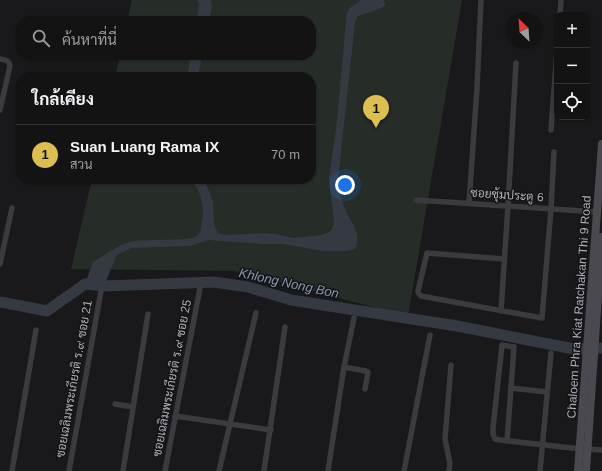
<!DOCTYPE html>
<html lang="th">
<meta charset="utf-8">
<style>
:root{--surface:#131314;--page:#202022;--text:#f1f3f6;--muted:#9d9ea0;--line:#323234;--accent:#dcbf50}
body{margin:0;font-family:Arial,Sarabun,sans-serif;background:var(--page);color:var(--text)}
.controls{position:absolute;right:12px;top:12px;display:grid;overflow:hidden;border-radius:8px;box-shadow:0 1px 3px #0004}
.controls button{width:36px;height:36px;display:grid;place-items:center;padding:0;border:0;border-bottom:1px solid var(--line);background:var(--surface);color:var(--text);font:20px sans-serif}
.compass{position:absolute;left:506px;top:12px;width:36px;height:36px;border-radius:50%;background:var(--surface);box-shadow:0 1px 3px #0004;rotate:335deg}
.you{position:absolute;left:345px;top:185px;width:14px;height:14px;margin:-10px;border:3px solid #fff;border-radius:50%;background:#1a73e8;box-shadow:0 0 0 6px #1a73e833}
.badge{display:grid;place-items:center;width:26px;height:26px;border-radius:50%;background:var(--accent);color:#111;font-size:13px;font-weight:700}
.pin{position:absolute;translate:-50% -33px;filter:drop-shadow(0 1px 2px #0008)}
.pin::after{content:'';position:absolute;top:21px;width:14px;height:12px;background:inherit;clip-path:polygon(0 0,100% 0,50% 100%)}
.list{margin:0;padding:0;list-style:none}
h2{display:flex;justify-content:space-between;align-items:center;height:52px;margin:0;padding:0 16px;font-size:17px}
h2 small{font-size:13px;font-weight:400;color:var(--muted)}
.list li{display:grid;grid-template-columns:26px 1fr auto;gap:12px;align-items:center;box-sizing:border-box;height:60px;padding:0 16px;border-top:1px solid var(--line)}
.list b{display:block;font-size:15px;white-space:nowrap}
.list p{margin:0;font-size:13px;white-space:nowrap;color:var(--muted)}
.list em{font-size:13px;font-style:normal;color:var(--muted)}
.icon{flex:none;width:22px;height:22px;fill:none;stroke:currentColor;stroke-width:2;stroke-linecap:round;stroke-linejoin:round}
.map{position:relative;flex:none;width:602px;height:471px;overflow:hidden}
.search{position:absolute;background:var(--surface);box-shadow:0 1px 3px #0004;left:16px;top:16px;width:300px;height:44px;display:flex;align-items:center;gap:10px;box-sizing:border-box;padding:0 14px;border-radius:16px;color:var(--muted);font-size:15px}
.panel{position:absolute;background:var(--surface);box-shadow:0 1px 3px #0004;left:16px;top:72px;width:300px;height:112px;border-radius:16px}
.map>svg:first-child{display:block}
.green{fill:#262c27}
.water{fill:#353a42}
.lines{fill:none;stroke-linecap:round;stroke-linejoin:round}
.river{stroke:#353a42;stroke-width:11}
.street{stroke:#3b3b3f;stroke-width:5.5}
.secondary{stroke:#49494f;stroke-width:8}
.labels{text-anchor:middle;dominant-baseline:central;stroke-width:3;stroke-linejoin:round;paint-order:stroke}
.street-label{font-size:12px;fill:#adafb9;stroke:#141416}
.water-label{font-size:13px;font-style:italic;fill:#8998af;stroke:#141416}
</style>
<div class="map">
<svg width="602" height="471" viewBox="0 0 602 471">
<rect width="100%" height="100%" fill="#19191b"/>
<path class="green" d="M132 0H462L408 316 234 271 71 269 92 179H311V77H115L120 55H311V21H127Z"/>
<g class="water">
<path d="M197 0H211L212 6 209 21H197L199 4Z"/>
<path d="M360 0H384L385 5 380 9 358 16 355 22 338 180C339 190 341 201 346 211 352 224 362 233 355 249L347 251H323L283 244H263L208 240 191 246 131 248 117 255 104 286 85 284 93 262C103 256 120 244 130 242 144 238 190 242 197 236 201 233 201 227 202 222 205 204 201 195 192 179H204L213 201 214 225 218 233 225 235 264 233 276 234 293 238 322 235 332 230 334 222 329 179 337 121 346 21C346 18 346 14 348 11 350 5 357 5 360 0Z"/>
<path d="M191 55H202L198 77H187Z"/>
</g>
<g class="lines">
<path class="river" d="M0 302 47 311 85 284 104 286 214 282 248 287 291 300 457 326 574 349 602 348"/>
<g class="street">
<path d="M560 15 561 0"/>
<path d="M0 59C6 60 9 60 10 66L0 110"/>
<path d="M551 130 557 51"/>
<path d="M416 200 597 212"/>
<path d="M469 203 477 88 481 0"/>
<path d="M504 259 427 253 418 291 419 294 421 296 542 318 551 209 554 152"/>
<path d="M0 264 12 208"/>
<path d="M501 311 508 206 516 63"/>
<path d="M344 367 366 371 368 372 365 389"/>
<path d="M511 388 547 392"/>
<path d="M115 404 133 407"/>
<path d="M175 416 271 430"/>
<path d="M507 441 514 347 502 345 493 428V434L495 439 500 440 581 449"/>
<path d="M588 449 602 450"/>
<path d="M12 471 36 330"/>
<path d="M69 471 101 291"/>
<path d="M123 471 148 314"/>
<path d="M165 471 200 288"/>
<path d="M219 471 256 313"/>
<path d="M264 471 285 327"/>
<path d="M328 471 344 367 354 318"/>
<path d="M404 471 430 335"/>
<path d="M449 471 450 464 445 439 451 365"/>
<path d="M540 471 551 353"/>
</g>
<g class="secondary">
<path d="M578 471 602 144"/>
<path d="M586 471 602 237"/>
</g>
</g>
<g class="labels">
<g class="street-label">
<text transform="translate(507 195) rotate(4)">ซอยซุ้มประตู 6</text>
<text transform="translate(579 307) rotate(-86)">Chaloem Phra Kiat Ratchakan Thi 9 Road</text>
<text transform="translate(172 378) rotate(-79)">ซอยเฉลิมพระเกียรติ ร.๙ ซอย 25</text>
<text transform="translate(74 379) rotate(-80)">ซอยเฉลิมพระเกียรติ ร.๙ ซอย 21</text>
</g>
<g class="water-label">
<text transform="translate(289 283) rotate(12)">Khlong Nong Bon</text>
</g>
</g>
</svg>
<div class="controls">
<button>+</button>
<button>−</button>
<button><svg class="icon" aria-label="locate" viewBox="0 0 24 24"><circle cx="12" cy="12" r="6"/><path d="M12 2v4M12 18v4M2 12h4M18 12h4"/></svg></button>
</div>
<svg class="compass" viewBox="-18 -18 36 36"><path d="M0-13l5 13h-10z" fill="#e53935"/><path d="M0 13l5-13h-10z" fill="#9d9ea0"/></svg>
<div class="you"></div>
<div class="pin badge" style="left:376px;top:128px">1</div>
<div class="search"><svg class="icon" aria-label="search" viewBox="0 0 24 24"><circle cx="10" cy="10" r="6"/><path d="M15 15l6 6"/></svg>ค้นหาที่นี่</div>
<section class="panel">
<h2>ใกล้เคียง<small></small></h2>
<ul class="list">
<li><span class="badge">1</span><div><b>Suan Luang Rama IX</b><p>สวน</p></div><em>70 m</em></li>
</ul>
</section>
</div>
